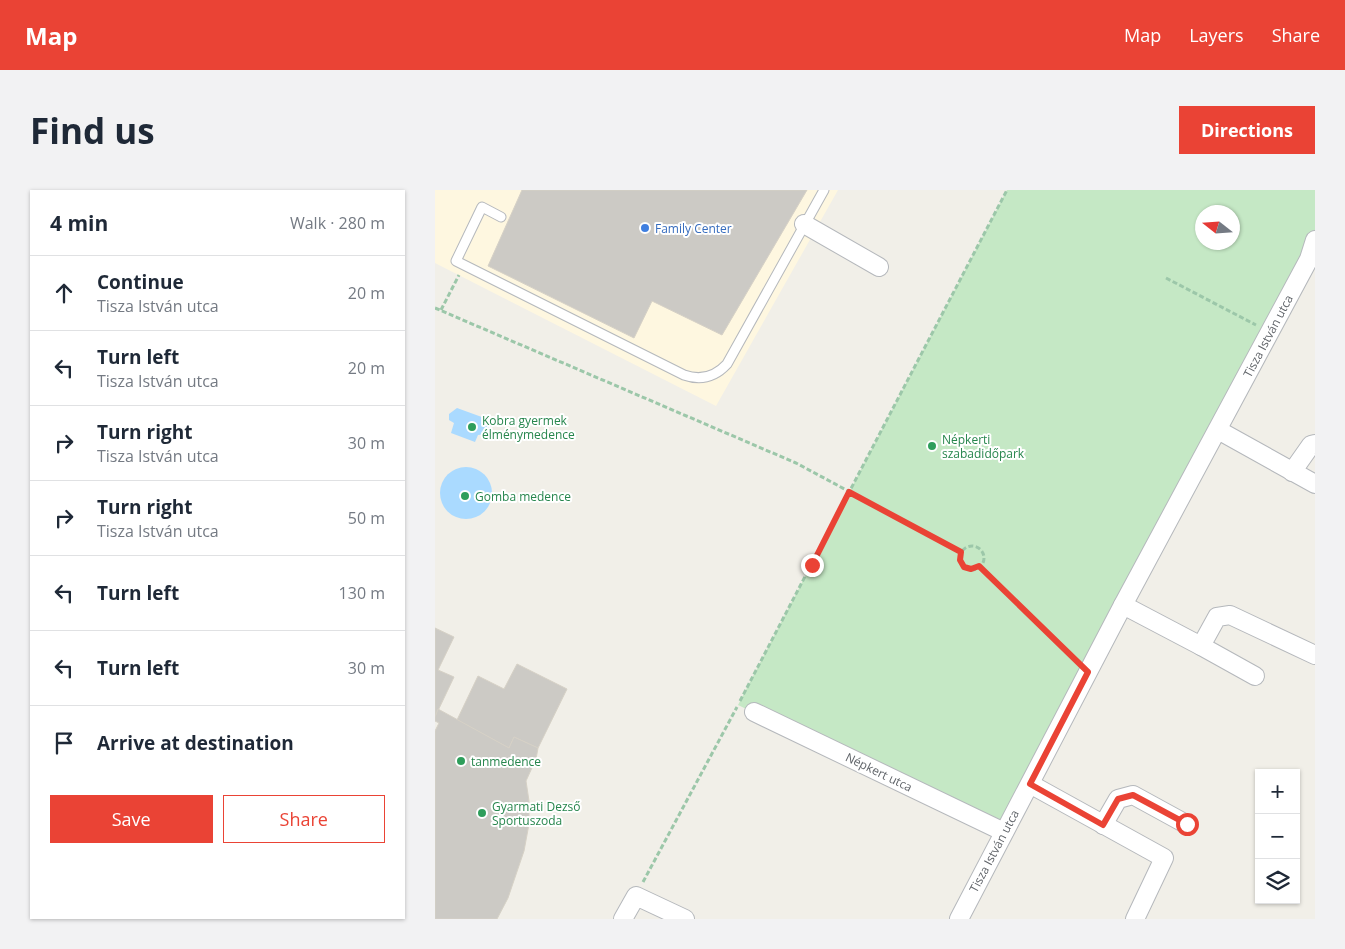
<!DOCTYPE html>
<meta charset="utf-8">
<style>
:root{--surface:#fff;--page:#f2f2f3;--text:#1f2937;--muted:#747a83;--line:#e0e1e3;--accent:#ea4335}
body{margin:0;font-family:"Open Sans",sans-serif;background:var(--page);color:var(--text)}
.controls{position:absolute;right:15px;bottom:15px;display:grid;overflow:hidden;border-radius:0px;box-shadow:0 1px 4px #0004}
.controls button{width:45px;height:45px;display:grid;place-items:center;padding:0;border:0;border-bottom:1px solid var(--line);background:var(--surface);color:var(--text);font:25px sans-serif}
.compass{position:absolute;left:760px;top:15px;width:45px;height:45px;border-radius:50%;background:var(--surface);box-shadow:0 1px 4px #0004;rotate:287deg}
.stop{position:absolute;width:15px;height:15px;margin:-11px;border:4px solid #ea4335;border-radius:50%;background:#fff}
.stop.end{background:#ea4335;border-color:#fff;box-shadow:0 1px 5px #0008}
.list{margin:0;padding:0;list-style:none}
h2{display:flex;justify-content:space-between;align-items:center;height:65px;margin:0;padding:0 20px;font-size:21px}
h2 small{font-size:16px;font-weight:400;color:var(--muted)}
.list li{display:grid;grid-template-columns:32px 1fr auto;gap:15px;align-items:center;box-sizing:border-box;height:75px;padding:0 20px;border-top:1px solid var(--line)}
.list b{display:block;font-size:19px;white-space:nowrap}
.list p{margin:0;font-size:16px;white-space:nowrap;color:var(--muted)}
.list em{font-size:16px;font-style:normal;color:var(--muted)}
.actions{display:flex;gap:10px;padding:15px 20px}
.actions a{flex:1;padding:11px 0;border:1px solid var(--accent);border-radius:0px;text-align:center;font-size:18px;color:var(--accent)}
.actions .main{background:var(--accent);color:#fff}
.icon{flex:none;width:28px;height:28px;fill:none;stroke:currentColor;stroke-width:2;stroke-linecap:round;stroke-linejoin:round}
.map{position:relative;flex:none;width:880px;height:729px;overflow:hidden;border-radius:0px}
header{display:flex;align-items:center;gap:30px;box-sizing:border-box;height:70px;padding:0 25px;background:var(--accent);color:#fff}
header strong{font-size:24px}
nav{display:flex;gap:28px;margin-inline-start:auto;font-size:18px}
.intro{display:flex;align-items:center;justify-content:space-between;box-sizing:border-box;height:120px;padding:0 30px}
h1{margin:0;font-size:35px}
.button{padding:12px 22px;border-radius:0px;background:var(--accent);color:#fff;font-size:18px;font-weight:700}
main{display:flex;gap:30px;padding:0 30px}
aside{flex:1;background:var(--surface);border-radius:0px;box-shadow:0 1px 4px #0004}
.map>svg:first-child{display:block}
.commercial{fill:#fef7e0}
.green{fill:#c5e8c5;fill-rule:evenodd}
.water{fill:#aadaff}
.building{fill:#cccac5;stroke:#d6d1c6}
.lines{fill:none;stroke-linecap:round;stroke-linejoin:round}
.lane-casing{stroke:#b5b8bc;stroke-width:11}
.street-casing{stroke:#b5b8bc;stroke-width:20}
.path{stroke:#9cc7a9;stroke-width:3;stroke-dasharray:5 2.5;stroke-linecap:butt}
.lane{stroke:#fff;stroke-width:9}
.street{stroke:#fff;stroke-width:18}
.route{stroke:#ea4335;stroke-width:6}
.shop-dot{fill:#3f7fe0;stroke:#fff;stroke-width:2}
.leisure-dot{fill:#2e9e5b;stroke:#fff;stroke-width:2}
.labels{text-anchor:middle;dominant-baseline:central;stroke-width:4;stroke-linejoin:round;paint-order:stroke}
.shop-label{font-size:12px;fill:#366cbe;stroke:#fff;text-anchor:start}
.street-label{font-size:12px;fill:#5f6368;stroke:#fff}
.leisure-label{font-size:12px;fill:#27864d;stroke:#fff;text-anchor:start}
</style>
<header>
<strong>Map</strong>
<nav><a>Map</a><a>Layers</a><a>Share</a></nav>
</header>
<div class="intro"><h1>Find us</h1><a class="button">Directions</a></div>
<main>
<aside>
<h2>4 min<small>Walk · 280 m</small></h2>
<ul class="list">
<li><svg class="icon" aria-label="ahead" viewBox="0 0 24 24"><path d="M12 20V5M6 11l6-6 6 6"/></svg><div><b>Continue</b><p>Tisza István utca</p></div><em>20 m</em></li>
<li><svg class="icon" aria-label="left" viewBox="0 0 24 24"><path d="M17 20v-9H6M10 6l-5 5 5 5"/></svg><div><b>Turn left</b><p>Tisza István utca</p></div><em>20 m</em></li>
<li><svg class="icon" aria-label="right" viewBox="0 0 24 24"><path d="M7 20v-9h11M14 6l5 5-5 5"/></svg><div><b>Turn right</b><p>Tisza István utca</p></div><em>30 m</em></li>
<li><svg class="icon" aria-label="right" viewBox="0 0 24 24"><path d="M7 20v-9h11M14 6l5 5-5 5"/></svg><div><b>Turn right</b><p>Tisza István utca</p></div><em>50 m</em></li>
<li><svg class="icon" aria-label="left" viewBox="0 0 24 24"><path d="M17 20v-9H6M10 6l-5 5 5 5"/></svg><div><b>Turn left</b></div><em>130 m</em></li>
<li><svg class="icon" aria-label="left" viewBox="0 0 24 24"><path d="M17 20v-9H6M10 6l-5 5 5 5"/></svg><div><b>Turn left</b></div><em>30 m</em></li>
<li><svg class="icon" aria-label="arrive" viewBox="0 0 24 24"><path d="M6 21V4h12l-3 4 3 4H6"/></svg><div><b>Arrive at destination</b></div></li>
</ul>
<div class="actions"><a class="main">Save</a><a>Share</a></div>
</aside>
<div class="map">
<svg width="880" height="729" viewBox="0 0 880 729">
<rect width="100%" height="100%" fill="#f1efe8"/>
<path class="commercial" d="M0 0H403L281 216 0 73Z"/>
<path class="green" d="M572 0H880V50L569 642 303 515ZM768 22H798V52H768Z"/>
<g class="water">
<path d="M22 218 55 230 56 235 53 244 43 245 40 252 16 243 19 233 14 230V224Z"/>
<circle cx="31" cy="303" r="26"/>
</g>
<g class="building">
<path d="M87 0H372L287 145 217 111 199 148 53 76Z"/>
<path d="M0 438 19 447 3 480 19 487 0 527Z"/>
<path d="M82 474 132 499 103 558 79 547 74 558 22 530 43 486 69 499Z"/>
<path d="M3 519 74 558 79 547 103 558 101 569 91 591 94 611V634L89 661 73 708 62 729H0V541L4 533 0 531V527Z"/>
</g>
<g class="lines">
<defs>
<path id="lane" d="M66 27 47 17 21 71 249 185C266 191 280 187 292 174L389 0"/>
<g id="street">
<path d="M369 34 444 77"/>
<path d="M783 240 880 294"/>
<path d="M857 282 876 255 880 254"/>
<path d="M688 415 766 456 782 427 795 425 880 465"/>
<path d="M766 456 820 486"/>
<path d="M319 522 569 642"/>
<path d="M595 594 729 668 700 729"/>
<path d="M668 635 683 609 698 605 751 634"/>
<path d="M188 729 201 706 250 729"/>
<path d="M524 729 688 415 874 69 880 50"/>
</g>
</defs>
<use href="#lane" class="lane-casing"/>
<use href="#street" class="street-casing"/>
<g class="path">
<path d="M731 88 821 135"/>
<path d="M0 118 361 273 527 362"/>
<path d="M6 120 24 85"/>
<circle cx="537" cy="368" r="12"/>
<path d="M544 376 642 471"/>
<path d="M305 511 572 0"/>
<path d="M208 692 302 517"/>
</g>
<use href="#lane" class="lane"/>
<use href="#street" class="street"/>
</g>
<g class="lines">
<path class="route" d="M377 375 414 302 526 362 525 370 529 377 536 379 544 376 653 482 595 594 668 635 683 609 698 605 752 634"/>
</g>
<circle class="shop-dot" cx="210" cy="38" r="5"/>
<g class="leisure-dot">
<circle cx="37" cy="237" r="5"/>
<circle cx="497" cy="256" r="5"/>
<circle cx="30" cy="306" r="5"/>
<circle cx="26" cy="571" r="5"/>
<circle cx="47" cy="623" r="5"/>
</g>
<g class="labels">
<g class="shop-label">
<text x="220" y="38">Family Center</text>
</g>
<g class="street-label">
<text transform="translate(833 146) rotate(-62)">Tisza István utca</text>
<text transform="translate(444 582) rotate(26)">Népkert utca</text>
<text transform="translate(559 661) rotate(-62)">Tisza István utca</text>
</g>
<g class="leisure-label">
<text x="47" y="230">Kobra gyermek<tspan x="47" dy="14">élménymedence</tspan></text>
<text x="507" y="249">Népkerti<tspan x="507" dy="14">szabadidőpark</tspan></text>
<text x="40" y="306">Gomba medence</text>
<text x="36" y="571">tanmedence</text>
<text x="57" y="616">Gyarmati Dezső<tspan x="57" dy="14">Sportuszoda</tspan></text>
</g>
</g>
</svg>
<div class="controls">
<button>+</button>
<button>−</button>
<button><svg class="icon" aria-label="layers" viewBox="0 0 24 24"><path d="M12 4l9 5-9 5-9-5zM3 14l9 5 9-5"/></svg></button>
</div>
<svg class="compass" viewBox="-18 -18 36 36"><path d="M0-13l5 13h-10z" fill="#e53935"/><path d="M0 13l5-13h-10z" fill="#747a83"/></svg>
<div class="stop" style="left:752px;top:634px"></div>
<div class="stop end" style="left:377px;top:375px"></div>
</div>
</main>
